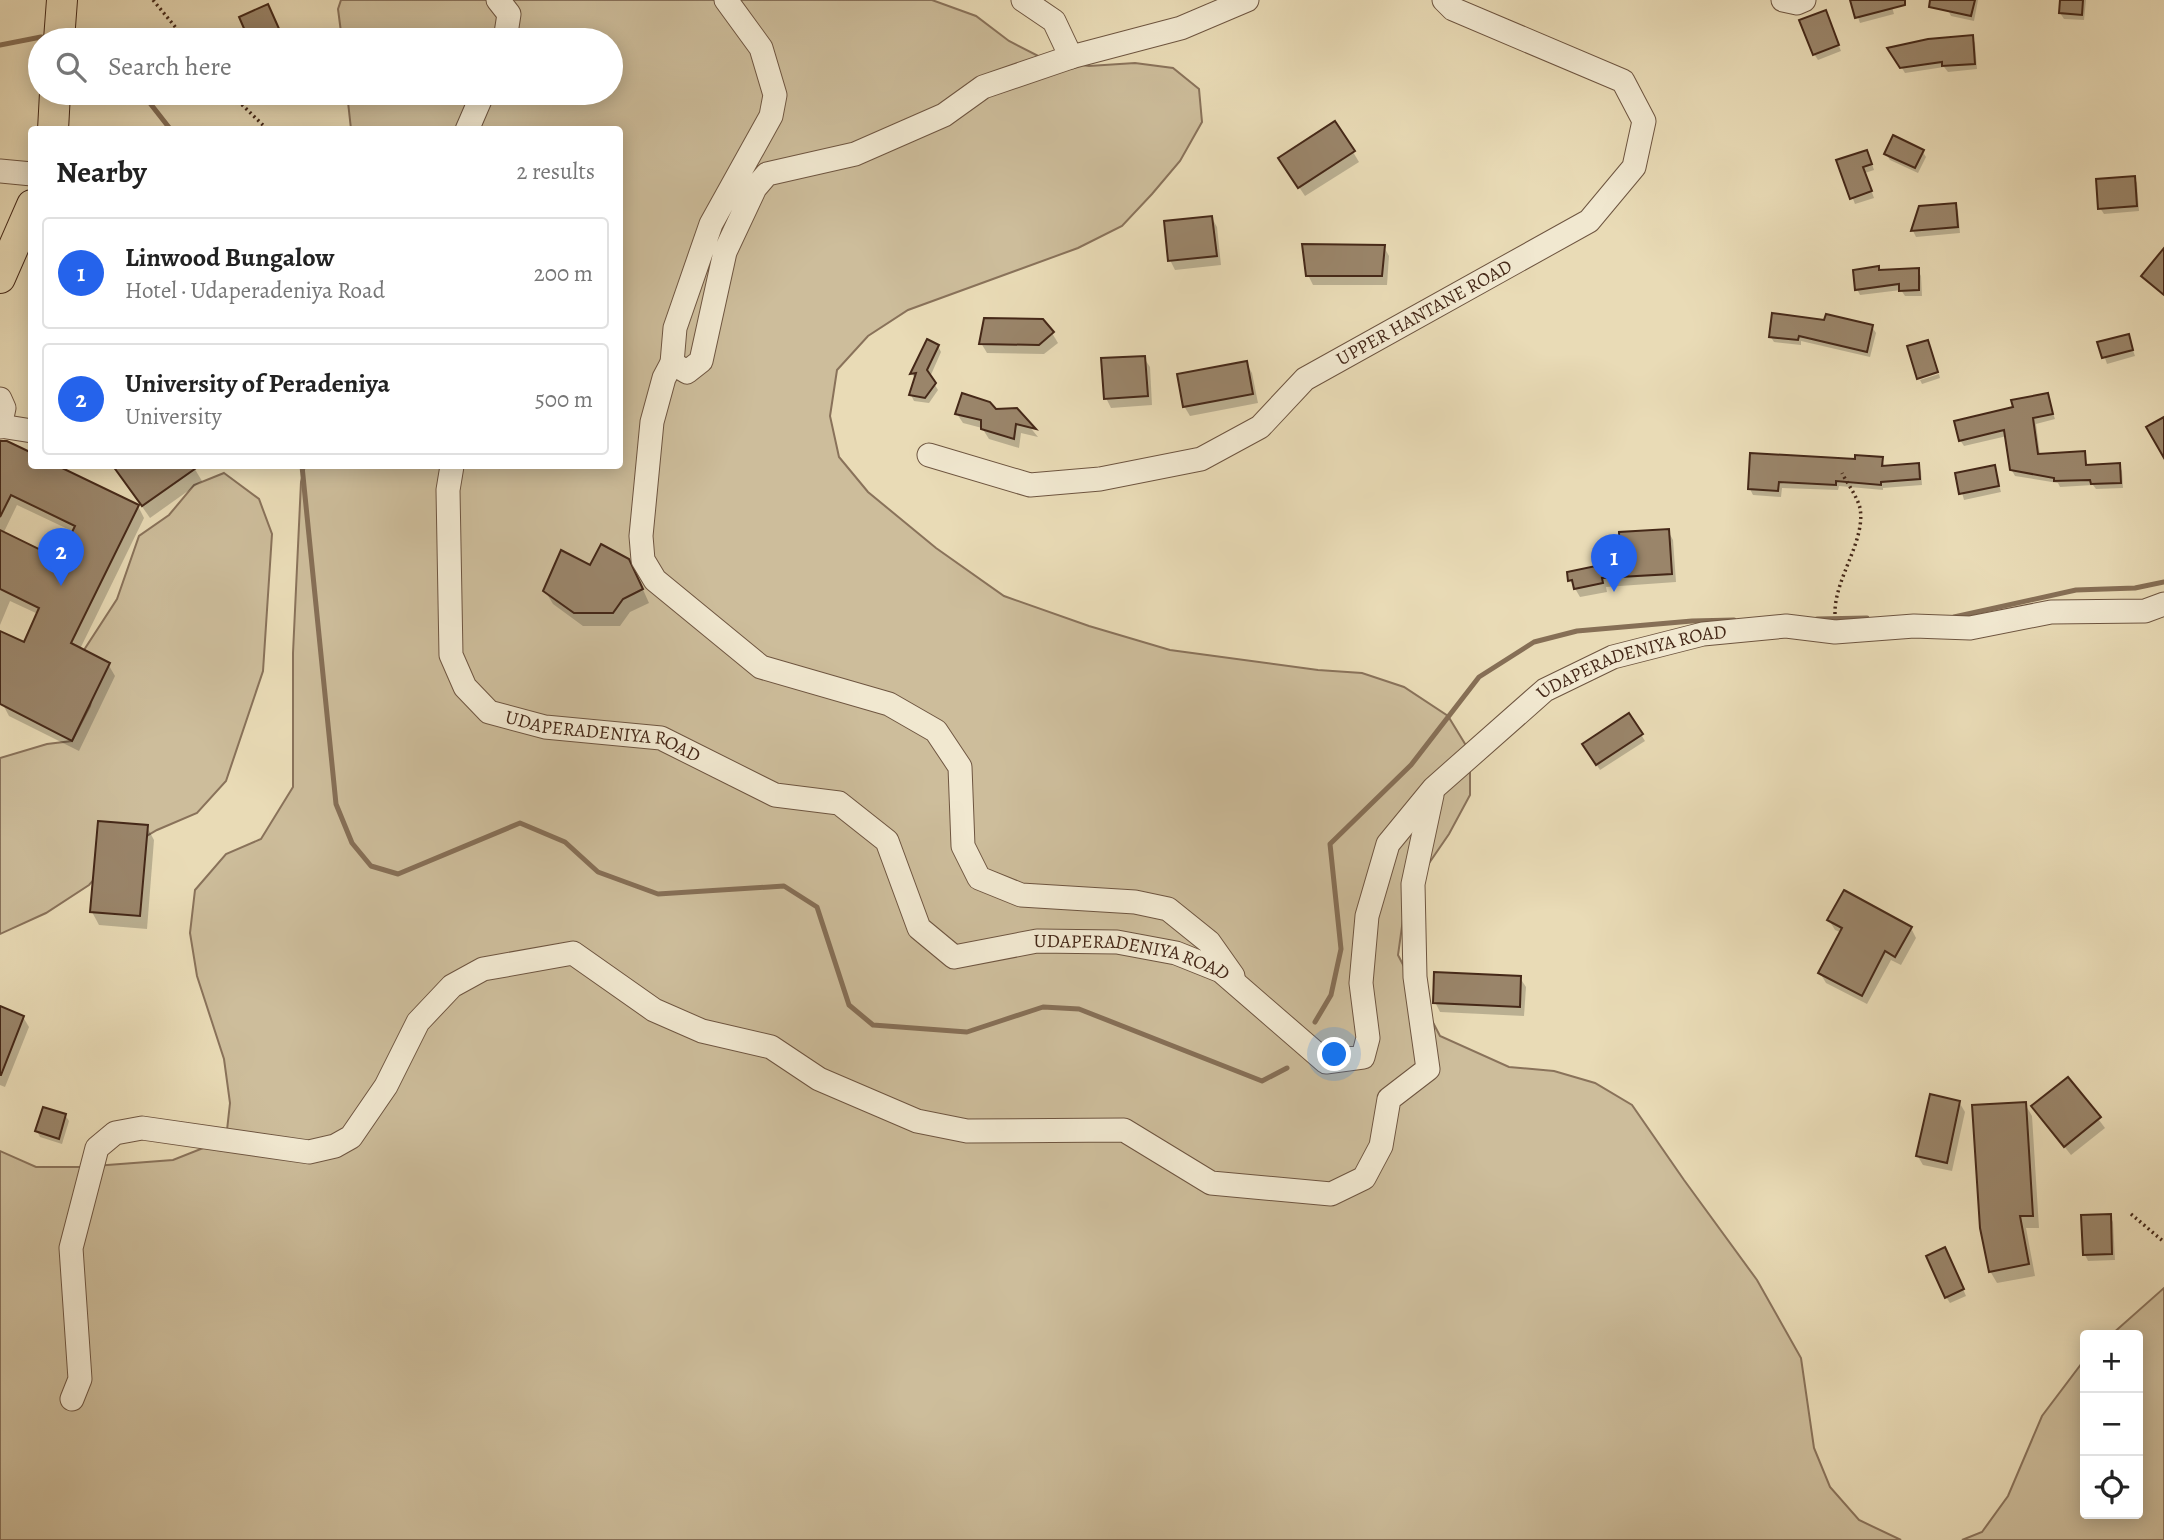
<!DOCTYPE html>
<meta charset="utf-8">
<style>
:root{--surface:#fff;--page:#f2f2f2;--text:#222;--muted:#767676;--line:#e0e0e0;--accent:#2563eb}
body{margin:0;font-family:Alegreya,serif;background:var(--page);color:var(--text)}
.controls{position:absolute;right:21px;bottom:21px;display:grid;overflow:hidden;border-radius:7px;box-shadow:0 4px 18px #0003}
.controls button{width:63px;height:63px;display:grid;place-items:center;padding:0;border:0;border-bottom:2px solid var(--line);background:var(--surface);color:var(--text);font:35px sans-serif}
.you{position:absolute;left:1335px;top:1055px;width:24px;height:24px;margin:-18px;border:5px solid #fff;border-radius:50%;background:#1a73e8;box-shadow:0 0 0 10px #1a73e833}
.badge{display:grid;place-items:center;width:46px;height:46px;border-radius:50%;background:var(--accent);color:#fff;font-size:23px;font-weight:700}
.pin{position:absolute;translate:-50% -58px;filter:drop-shadow(0 2px 4px #0008)}
.pin::after{content:'';position:absolute;top:37px;width:24px;height:21px;background:inherit;clip-path:polygon(0 0,100% 0,50% 100%)}
.list{margin:0;padding:0;list-style:none}
h2{display:flex;justify-content:space-between;align-items:center;height:91px;margin:0;padding:0 28px;font-size:30px}
h2 small{font-size:23px;font-weight:400;color:var(--muted)}
.list li{display:grid;grid-template-columns:46px 1fr auto;gap:21px;align-items:center;box-sizing:border-box;height:112px;margin:0 14px 14px;padding:0 14px;border:2px solid var(--line);border-radius:7px}
.list b{display:block;font-size:26px;white-space:nowrap}
.list p{margin:0;font-size:23px;white-space:nowrap;color:var(--muted)}
.list em{font-size:23px;font-style:normal;color:var(--muted)}
.icon{flex:none;width:38px;height:38px;fill:none;stroke:currentColor;stroke-width:2;stroke-linecap:round;stroke-linejoin:round}
.map{position:relative;flex:none;width:2164px;height:1540px;overflow:hidden}
.search{position:absolute;background:var(--surface);box-shadow:0 4px 18px #0003;left:28px;top:28px;width:595px;height:77px;display:flex;align-items:center;gap:18px;box-sizing:border-box;padding:0 24px;border-radius:38px;color:var(--muted);font-size:26px}
.panel{position:absolute;background:var(--surface);box-shadow:0 4px 18px #0003;left:28px;top:126px;width:595px;height:343px;border-radius:7px}
.map>svg:first-child{display:block}
.green{fill:#cdbd9b;stroke:#89725a;stroke-width:2}
.shadow{fill:#0003;fill-rule:evenodd}
.lines{fill:none;stroke-linecap:round;stroke-linejoin:round}
.stream{stroke:#866f56;stroke-width:5}
.building{fill:#9a856a;stroke:#452818;stroke-width:2}
.minor-casing{stroke:#6e5540;stroke-width:25}
.major-casing{stroke:#452818;stroke-width:32}
.path{stroke:#452818;stroke-width:3.5;stroke-dasharray:2 3.5;stroke-linecap:butt}
.minor{stroke:#f1e8d0;stroke-width:23}
.major{stroke:#e9dbb6;stroke-width:30}
.labels{text-anchor:middle;dominant-baseline:central;stroke-width:5;stroke-linejoin:round;paint-order:stroke}
.street-label{font-size:19px;fill:#452818;stroke:#f1e8d0}
</style>
<div class="map">
<svg width="2164" height="1540" viewBox="0 0 2164 1540">
<rect width="100%" height="100%" fill="#e9dbb6"/>
<filter id="stains"><feTurbulence type="fractalNoise" baseFrequency=".00286" numOctaves="4"/><feColorMatrix values="0 0 0 0 .2 0 0 0 0 .09 0 0 0 0 .02 0 0 0 .5 -.17"/></filter>
<radialGradient id="worn" r=".72"><stop offset=".6" stop-color="#630" stop-opacity="0"/><stop offset="1" stop-color="#630" stop-opacity=".3"/></radialGradient>
<g class="green">
<path d="M341 0H932L976 16 1009 41 1046 60 1089 66 1135 63 1173 68 1199 89 1202 122 1180 161 1152 194 1122 226 1078 248 908 310 868 336 837 370 830 416 839 457 868 492 936 548 1004 596 1089 626 1170 650 1318 670 1362 673 1404 687 1448 716 1470 752V795L1449 834 1423 872 1404 912 1398 955 1440 1036 1509 1067 1554 1071 1595 1083 1632 1105 1684 1180 1757 1280 1801 1358 1814 1448 1830 1487 1859 1520 1901 1540H0V1151L36 1167H81L173 1160 226 1139 230 1103 224 1059 197 976 190 933 195 890 226 854 261 839 293 787V653L301 482 305 466H620V130L351 129 347 93H611V40H342L338 9Z"/>
<path d="M224 473 259 499 272 534 263 671 226 781 197 813 157 830 118 853 89 885 46 913 0 934V758L47 744 72 741 90 706 92 697 84 650 117 599 139 536 169 515 194 485Z"/>
<path d="M2164 1288V1540H1962L1982 1532 2008 1496 2042 1416 2085 1359V1514H2138V1335H2111Z"/>
</g>
<g class="shadow">
<path d="M1852 0H1890L1894 14 1860 23Z"/>
<path d="M1950 0H1978L1974 21 1951 16 1948 10Z"/>
<path d="M2061 0H2086L2084 20 2064 19 2060 13Z"/>
<path d="M1828 18 1841 51 1818 60 1814 54Z"/>
<path d="M1972 37 1975 43 1977 69 1948 72 1944 67 1905 73 1890 49Z"/>
<path d="M1922 151 1926 157 1918 173 1890 160 1886 154Z"/>
<path d="M1353 152 1359 162 1305 196 1286 168Z"/>
<path d="M1870 158 1874 170 1865 173 1874 198 1855 204 1838 161Z"/>
<path d="M2134 177 2137 183 2139 211 2104 214 2100 208Z"/>
<path d="M1955 204 1958 210 1960 233 1916 237 1913 231 1920 207Z"/>
<path d="M1212 218 1217 227 1221 265 1175 270 1170 260Z"/>
<path d="M1384 247 1389 256 1387 285H1313L1308 275Z"/>
<path d="M1918 270 1921 276 1922 296H1905L1901 290 1860 295 1857 289 1880 271Z"/>
<path d="M1872 327 1876 333 1870 357 1801 341V345L1774 342 1770 336Z"/>
<path d="M1052 333 1058 343 1044 354 987 353 981 343Z"/>
<path d="M2128 336 2135 356 2107 364 2100 343Z"/>
<path d="M927 341 938 346 941 352 930 377 938 390 929 403 914 401 911 395 916 380 912 374Z"/>
<path d="M1144 358 1150 367 1152 405 1111 408 1106 398Z"/>
<path d="M1246 363 1252 373 1258 403 1190 416 1184 406Z"/>
<path d="M1939 374 1940 378 1922 384 1920 380Z"/>
<path d="M2047 395 2055 419 2036 424 2040 455 2084 453 2088 466 2119 465 2122 471 2123 488 2096 489 2093 485 2060 487 2058 483 2015 476 2011 469 2007 436 1964 446 1960 440 2015 408Z"/>
<path d="M1016 410 1038 437 1021 433 1019 448 989 439 982 428 963 423 957 414Z"/>
<path d="M0 442 32 466H53L138 506 144 518 80 649 108 664 115 676 79 751 9 716 0 699V633L25 644 38 614 10 601 0 625ZM17 505 74 532 60 561 3 534Z"/>
<path d="M1882 459 1885 467 1918 465 1921 471 1922 485 1883 488V490L1839 486 1838 490 1782 488 1781 497 1753 495 1750 489 1857 461Z"/>
<path d="M114 466H193L202 481 150 518Z"/>
<path d="M1994 467 2001 492 1964 500 1957 475Z"/>
<path d="M1668 531 1673 540 1676 582 1606 587 1607 592 1580 597 1570 580 1622 562Z"/>
<path d="M590 567 636 574 649 603 630 612 620 626H583L553 604 545 591Z"/>
<path d="M1629 715 1645 741 1600 770 1584 745Z"/>
<path d="M147 827 154 840 147 929 99 925 92 912Z"/>
<path d="M1829 920 1911 928 1916 938 1901 965 1891 960 1867 1004 1826 983 1820 973 1842 933 1835 930Z"/>
<path d="M1520 978 1526 987 1524 1016 1440 1012 1435 1002Z"/>
<path d="M0 1008 23 1017 29 1027 5 1087 0 1085Z"/>
<path d="M2068 1079 2105 1128 2071 1155 2033 1107Z"/>
<path d="M1959 1102 1965 1112 1952 1171 1923 1165 1917 1155Z"/>
<path d="M2025 1104 2032 1116 2039 1228H2026L2035 1276 1997 1283 1990 1271Z"/>
<path d="M65 1115 69 1121 62 1144 40 1137 37 1131Z"/>
<path d="M2110 1216 2113 1222 2115 1260 2088 1261 2085 1255Z"/>
<path d="M1948 1255 1966 1296 1950 1303 1946 1297Z"/>
</g>
<g class="lines">
<g class="stream">
<path d="M0 45 41 37 50 38"/>
<path d="M142 93 171 130"/>
<path d="M302 466 336 804 352 843 371 866 398 874 520 823 565 842 598 872 658 894 784 886 817 907 849 1005 873 1025 967 1032 1043 1007 1079 1009 1262 1081 1287 1068"/>
<path d="M1954 617 2076 590 2135 588 2164 582"/>
<path d="M1817 619 1867 618"/>
<path d="M1315 1022 1331 995 1341 949 1330 844 1411 765 1479 677 1534 642 1577 631 1692 621 1734 620"/>
</g>
</g>
<g class="building">
<path d="M1850 0H1905V5L1855 18Z"/>
<path d="M1930 0H1975L1971 16 1929 7Z"/>
<path d="M2060 0H2083L2082 15 2059 13Z"/>
<path d="M268 4 284 40H249L239 17Z"/>
<path d="M1826 10 1839 45 1813 55 1799 20Z"/>
<path d="M1973 35 1975 64 1942 66V62L1900 68 1887 48 1928 39Z"/>
<path d="M1335 121 1355 151 1298 188 1278 158Z"/>
<path d="M1893 135 1924 150 1915 168 1884 154Z"/>
<path d="M1867 150 1872 164 1863 167 1872 191 1850 199 1836 160Z"/>
<path d="M2135 176 2137 206 2098 209 2096 179Z"/>
<path d="M1956 203 1958 227 1911 231 1919 206Z"/>
<path d="M1212 216 1217 256 1168 261 1164 221Z"/>
<path d="M1302 244 1385 245 1382 276H1306Z"/>
<path d="M2164 248V295L2141 276Z"/>
<path d="M1879 266V270L1919 268V290L1899 291V284L1855 290 1853 270Z"/>
<path d="M1772 313 1824 320 1826 314 1873 325 1867 352 1799 336 1798 340 1769 337Z"/>
<path d="M984 318 1043 319 1054 332 1039 345 979 344Z"/>
<path d="M2129 334 2133 350 2102 358 2097 342Z"/>
<path d="M927 339 939 345 927 370 936 383 925 398 909 395 916 373 910 374Z"/>
<path d="M1928 340 1938 372 1917 379 1907 346Z"/>
<path d="M1145 356 1148 396 1104 399 1101 358Z"/>
<path d="M1247 361 1253 394 1183 407 1177 374Z"/>
<path d="M962 393 990 402 996 409 1017 408 1036 429 1016 424 1014 439 981 429V420L955 414Z"/>
<path d="M2048 393 2053 414 2033 418 2038 454 2085 451 2086 465 2120 463 2121 483 2091 484 2090 480 2054 481V478L2010 470 2004 430 1959 441 1954 421 2013 407 2011 400Z"/>
<path d="M2164 417V458L2146 427Z"/>
<path d="M0 441H7L32 453V466H58L139 505 71 643 110 663 72 741 0 704V631L24 642 39 608 0 589V530L59 559 75 526 11 495 0 517Z"/>
<path d="M1750 453 1855 459V455L1883 457 1882 466 1919 463 1920 479 1881 482V485L1836 481V485L1779 482 1778 491 1748 489Z"/>
<path d="M1995 465 1999 486 1959 494 1955 473Z"/>
<path d="M113 466H199L142 506Z"/>
<path d="M1669 529 1672 574 1602 578 1603 583 1574 589 1572 580 1568 581 1567 572 1620 561 1619 532Z"/>
<path d="M601 544 629 559 643 589 623 599 613 613H574L543 591 561 550 590 565Z"/>
<path d="M1629 713 1643 734 1596 765 1582 744Z"/>
<path d="M98 821 148 825 140 916 90 912Z"/>
<path d="M1844 890 1912 927 1895 957 1885 951 1862 996 1818 973 1842 928 1827 920Z"/>
<path d="M1434 972 1521 976 1520 1007 1433 1003Z"/>
<path d="M0 1006 24 1016 1 1075H0Z"/>
<path d="M2068 1077 2101 1117 2064 1147 2031 1106Z"/>
<path d="M1930 1094 1960 1101 1947 1163 1916 1156Z"/>
<path d="M2026 1102 2033 1216H2020L2029 1264 1989 1272 1980 1228 1972 1105Z"/>
<path d="M43 1107 66 1114 59 1139 35 1131Z"/>
<path d="M2111 1214 2112 1254 2083 1255 2081 1215Z"/>
<path d="M1945 1247 1964 1289 1945 1298 1926 1256Z"/>
</g>
<g class="lines">
<defs>
<g id="minor">
<path d="M498 0 509 14 505 40"/>
<path d="M726 0 761 48 775 95 771 116 711 224 675 328 672 363 687 372 701 361 725 252 755 188 767 174 855 154 944 115 983 87 1071 57 1181 28 1247 0"/>
<path d="M1023 0 1054 21 1071 57"/>
<path d="M1783 0 1797 3 1804 0"/>
<path d="M467 130 483 93"/>
<path d="M0 171 32 174"/>
<path d="M672 363 664 378 652 422 641 536 643 560 655 580 761 667 889 704 936 731 960 767 963 846 979 878 1021 895 1135 902 1168 909 1209 942 1233 976"/>
<path d="M0 399 4 408 0 427"/>
<path d="M1 426 32 431"/>
<path id="s1" d="M929 455 1030 485 1100 479 1201 459 1260 427 1305 379 1589 221 1634 167 1644 121 1623 81 1453 9 1444 0"/>
<path id="s2" d="M452 466 448 490 451 655 465 687 489 712 545 727 661 738 775 795 839 803 887 841 919 928 954 957 1037 941 1117 942 1176 953 1221 971 1326 1062 1363 1057 1368 1038 1361 983 1367 916 1388 844 1434 788 1545 690 1613 657 1703 634 1786 626 1835 632 1914 626 1970 628 2051 612 2145 611 2164 604"/>
<path d="M72 1399 80 1379 71 1248 97 1148 115 1133 142 1128 309 1152 335 1146 351 1137 386 1086 418 1022 452 986 483 969 573 953 654 1010 702 1031 771 1047 819 1079 917 1121 967 1131 1124 1130 1211 1183 1331 1194 1364 1178 1381 1146 1389 1099 1428 1069 1415 977 1413 884 1432 795"/>
</g>
<g id="major">
<path d="M59 40 62 0"/>
<path d="M53 130 55 93"/>
<path d="M0 278 32 205"/>
</g>
</defs>
<use href="#minor" class="minor-casing"/>
<use href="#major" class="major-casing"/>
<g class="path">
<path d="M153 0 186 40"/>
<path d="M230 93 268 130"/>
<path d="M1835 614C1834 579 1866 541 1860 508 1857 496 1847 483 1842 473"/>
<path d="M2131 1214 2164 1242"/>
</g>
<use href="#minor" class="minor"/>
<use href="#major" class="major"/>
</g>
<g class="labels">
<g class="street-label">
<text stroke="none"><textPath href="#s1" startOffset="548">UPPER HANTANE ROAD</textPath></text>
<text stroke="none"><textPath href="#s2" startOffset="1804">UDAPERADENIYA ROAD</textPath></text>
<text stroke="none"><textPath href="#s2" startOffset="376">UDAPERADENIYA ROAD</textPath></text>
<text stroke="none"><textPath href="#s2" startOffset="1006">UDAPERADENIYA ROAD</textPath></text>
</g>
</g>
<rect width="100%" height="100%" filter="url(#stains)"/>
<rect width="100%" height="100%" fill="url(#worn)"/>
</svg>
<div class="controls">
<button>+</button>
<button>−</button>
<button><svg class="icon" aria-label="locate" viewBox="0 0 24 24"><circle cx="12" cy="12" r="6"/><path d="M12 2v4M12 18v4M2 12h4M18 12h4"/></svg></button>
</div>
<div class="you"></div>
<div class="pin badge" style="left:1614px;top:592px">1</div>
<div class="pin badge" style="left:61px;top:586px">2</div>
<div class="search"><svg class="icon" aria-label="search" viewBox="0 0 24 24"><circle cx="10" cy="10" r="6"/><path d="M15 15l6 6"/></svg>Search here</div>
<section class="panel">
<h2>Nearby<small>2 results</small></h2>
<ul class="list">
<li><span class="badge">1</span><div><b>Linwood Bungalow</b><p>Hotel · Udaperadeniya Road</p></div><em>200 m</em></li>
<li><span class="badge">2</span><div><b>University of Peradeniya</b><p>University</p></div><em>500 m</em></li>
</ul>
</section>
</div>
